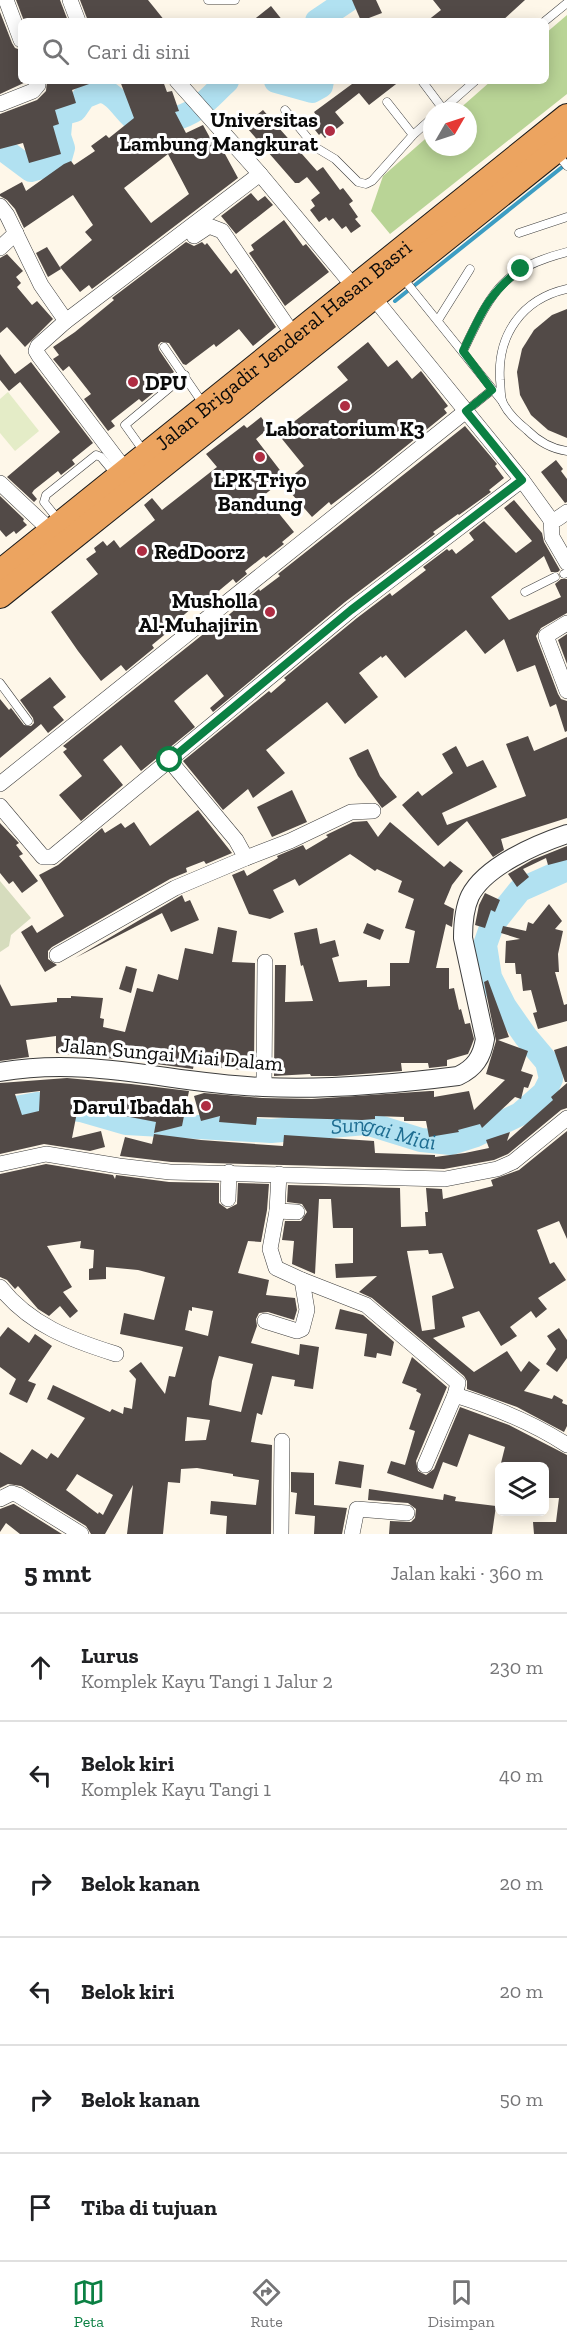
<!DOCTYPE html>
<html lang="id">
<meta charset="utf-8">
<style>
:root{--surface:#fff;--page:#f2f2f2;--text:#202124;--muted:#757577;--line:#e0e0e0;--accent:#0b8043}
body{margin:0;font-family:"Zilla Slab",serif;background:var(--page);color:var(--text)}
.controls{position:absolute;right:18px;bottom:18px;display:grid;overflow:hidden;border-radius:9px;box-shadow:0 3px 15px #0003}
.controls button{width:54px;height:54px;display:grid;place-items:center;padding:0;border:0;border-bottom:2px solid var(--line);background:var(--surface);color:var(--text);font:30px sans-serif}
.compass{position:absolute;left:423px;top:102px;width:54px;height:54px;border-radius:50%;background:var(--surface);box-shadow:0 3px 15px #0003;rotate:51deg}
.stop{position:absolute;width:18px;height:18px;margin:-14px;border:4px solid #0b8043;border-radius:50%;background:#fff}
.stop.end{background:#0b8043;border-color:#fff;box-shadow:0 2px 6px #0008}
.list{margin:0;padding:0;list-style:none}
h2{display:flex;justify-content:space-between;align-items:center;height:78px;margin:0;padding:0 24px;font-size:26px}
h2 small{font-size:20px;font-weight:400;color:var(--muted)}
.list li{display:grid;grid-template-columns:39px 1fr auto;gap:18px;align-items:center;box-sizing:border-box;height:108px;padding:0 24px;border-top:2px solid var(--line)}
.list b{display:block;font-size:22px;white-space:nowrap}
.list p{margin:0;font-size:20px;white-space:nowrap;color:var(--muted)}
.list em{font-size:20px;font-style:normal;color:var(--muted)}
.icon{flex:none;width:33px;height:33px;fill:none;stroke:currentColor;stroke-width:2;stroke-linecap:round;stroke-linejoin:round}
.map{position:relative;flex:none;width:567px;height:1534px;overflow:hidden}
.search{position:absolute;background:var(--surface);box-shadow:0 3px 15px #0003;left:18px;right:18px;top:18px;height:66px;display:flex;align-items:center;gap:15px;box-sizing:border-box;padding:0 21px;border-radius:9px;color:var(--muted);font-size:22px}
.sheet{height:726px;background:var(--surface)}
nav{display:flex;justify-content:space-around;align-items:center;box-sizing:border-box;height:84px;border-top:2px solid var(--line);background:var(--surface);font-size:16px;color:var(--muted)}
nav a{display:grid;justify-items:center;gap:3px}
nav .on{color:var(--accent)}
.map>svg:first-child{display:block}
.forest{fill:#b9d496}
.cemetery{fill:#d6dcbd}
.pitch{fill:#e4ecc7}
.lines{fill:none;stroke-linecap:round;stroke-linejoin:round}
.stream{stroke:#3d9dc3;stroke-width:4}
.river{stroke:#b1e1f1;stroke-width:24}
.building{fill:#524a47;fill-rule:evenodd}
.service-casing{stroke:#3d3d3d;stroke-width:9}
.minor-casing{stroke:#3d3d3d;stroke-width:16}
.tertiary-casing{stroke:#3d3d3d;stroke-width:20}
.trunk-casing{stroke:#1b1b1b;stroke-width:26}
.service{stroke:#fff;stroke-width:8}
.minor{stroke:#fff;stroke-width:15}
.tertiary{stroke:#fff;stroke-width:18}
.trunk{stroke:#eca460;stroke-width:24}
.route{stroke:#0b8043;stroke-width:8}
.poi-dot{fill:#af2d43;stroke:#fff;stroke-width:2}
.labels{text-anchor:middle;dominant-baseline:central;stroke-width:6;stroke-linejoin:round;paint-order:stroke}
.poi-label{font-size:21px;font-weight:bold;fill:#0a0a0a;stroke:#fff;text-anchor:end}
.street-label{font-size:21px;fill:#0a0a0a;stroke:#fff}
.water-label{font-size:22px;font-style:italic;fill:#1e6d91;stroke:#fff}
</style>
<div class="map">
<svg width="567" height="1534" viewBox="0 0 567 1534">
<rect width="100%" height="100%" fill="#fef7e9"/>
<path class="forest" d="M567 15V94L390 234 371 211 383 176 432 133V147H468V111H457L491 81H546V33Z"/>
<path class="cemetery" d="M0 881 31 918 11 935 9 946 0 952Z"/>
<path class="pitch" d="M8 392 39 431 15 451 0 433V399Z"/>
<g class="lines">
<path class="stream" d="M395 301 566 164"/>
<g class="river">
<path d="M317 21 348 0"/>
<path d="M276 81 312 91 321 86 322 81"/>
<path d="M0 147 31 170 59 162 63 148 59 136 61 114 75 110 84 97 101 90C119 96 124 113 139 123 148 130 187 116 196 109 207 102 217 90 227 81"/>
<path id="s1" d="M0 1111 37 1104 81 1110 126 1123 271 1131 366 1123 421 1140 451 1143 476 1135 520 1114 544 1093 551 1079 547 1062 526 1037 505 1007 490 977 485 945 492 925 520 890 567 869"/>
</g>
</g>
<g class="building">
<path d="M16 0H60L68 21H24Z"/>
<path d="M80 0H148L165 21H88Z"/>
<path d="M352 0H376L382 13 361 21Z"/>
<path d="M433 0H525L502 21H427L441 10Z"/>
<path d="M271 6 283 21H252Z"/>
<path d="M0 12 12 43 15 48 21 50V81H28L0 94Z"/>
<path d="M47 81H92V83L72 90 76 103 55 110 59 124 53 126 61 154 29 163 23 143 0 149V114L37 100 46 91Z"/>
<path d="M120 81H163L167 92 172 91 179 111 175 112 186 133 203 125 214 145 219 143 238 178 92 289 89 285 80 292 60 267 92 240 85 232 93 225 73 195 24 228 15 209 7 200 0 196V194L22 182 26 191 64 164 71 161 74 165 95 151 91 146 106 135 109 138 134 118ZM168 154 189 194 151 223 124 188Z"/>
<path d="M350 81H400L369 105 359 93 335 112 344 123 325 138 321 133 319 135 311 125 313 123 310 119 316 115 314 112 352 84Z"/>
<path d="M263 110 317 171 323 167 340 190 343 188 353 201 349 204 358 217 355 219 361 226 351 233 346 226 342 229 333 218 329 221 326 217 319 222 310 210 315 206 311 200 320 193 307 177 299 183H295L248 129 251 126 248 122Z"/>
<path d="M251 193 258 201 265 196 273 205 236 234 221 216Z"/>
<path d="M284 220 303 246 306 244 329 272 285 306 249 253 254 250 251 245Z"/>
<path d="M186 242 194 246 202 242 205 245 207 243 231 274 236 269 276 327 253 346 239 329 216 347 214 344 186 365 183 364 169 343 161 342 158 345 159 350 174 372 155 387 157 390 142 402 139 399 111 421 115 426 108 431 84 399 91 394 69 366 63 371 53 359 59 355 53 347 75 332 114 300 112 298Z"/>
<path d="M47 247 61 269 48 277 36 253Z"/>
<path d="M7 254 23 271 16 277 21 283 17 287 32 305 37 301 53 319 25 347 7 327 0 333V258Z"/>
<path d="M567 309V438L548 430 531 415 520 395 517 372 522 349 534 330 552 315Z"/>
<path d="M368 342 388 367 397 360 412 379 421 371 448 406 444 409 447 413 373 473 331 505 329 502 312 517 283 484 304 466 278 434 348 380 337 367Z"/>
<path d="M0 354 15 374 31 362 93 443 72 460 75 464 61 475 58 471 34 490 32 493 37 499 34 502 7 477 60 432 20 382 9 391 0 380Z"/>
<path d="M261 417 269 428 256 439 286 478 264 495 294 532 282 542 284 544 266 558 264 556 245 571 247 574 236 583 233 579 203 604 200 601 178 620 180 622 152 645 154 648 126 671 121 665 101 681 78 651 51 612 98 574 86 559 96 552 94 548 103 541 107 546 114 540 120 548 155 520 144 505 152 498 162 510 217 467 206 454 244 425 247 428Z"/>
<path d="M465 426 497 464 495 466 504 478 489 490 491 492 459 515 458 514 433 532 435 534 345 602 213 712 210 708 224 696 207 674 187 690 174 701 195 727 141 771 121 745 103 760 123 785 81 821 59 795 82 776 63 752 67 749 63 746 216 624 217 625 259 589 260 591 280 576 278 574Z"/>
<path d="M556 460 563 469 561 471 567 479V502L565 503 541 472Z"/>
<path d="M0 496 24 519 23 521 27 525 16 534 14 531 6 537 0 530Z"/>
<path d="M514 500 542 533 544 542 560 570 558 572H551L544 556 491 597 509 620 561 597 555 584 561 579H567V613L541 628 536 636 558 694 561 699 567 701V731L565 732 556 704 550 707 535 665 517 672 504 639 485 654 466 630 405 678 386 655 382 658 381 656 359 673 378 697 345 724 327 702 266 750 285 773 253 798 248 789 223 810 183 761 269 691 271 693 286 680 284 678 357 618 390 593 392 596 426 570 423 567 447 549 449 551 452 549 456 554 474 540 469 533 484 521 516 553 532 541 504 508Z"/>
<path d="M567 634V664L558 640Z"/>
<path d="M50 677 66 697 53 707 64 720 48 733 41 724 0 758V699L9 710 11 708 24 725 31 726 34 723 33 718 20 700Z"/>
<path d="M528 736 534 751 567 737V818L501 839 504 850 493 857 467 821 438 846 402 805 418 791 422 796 453 773 442 754 456 746 467 767 483 760 497 787 442 813 447 825 526 796 506 744Z"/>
<path d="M368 749 380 776 397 797 382 808 358 776 349 758Z"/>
<path d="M292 790 307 822 272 837 257 807Z"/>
<path d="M198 810 232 853 206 864 204 861 186 868 187 872 170 879 52 947 48 951V959L57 965 45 972 21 932 32 925 37 933 64 916 39 875 58 865 102 828 105 833 121 823 125 828 134 822 150 846Z"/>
<path d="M367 821 378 837 390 822 444 867 450 861 463 871 452 885 444 904 454 909 452 927 446 924 436 968H449V989L454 988 459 1010 461 1009 465 1024 470 1023 474 1039 471 1047 468 1054 447 1060V1066L429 1068 428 1063H401L402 1071 336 1076H311L310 1074 274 1076 275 965H286L285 1002 313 1001 303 965 301 966 294 933 317 928 320 944 335 940 339 956 332 958 339 982 367 980V987L390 986V963H409L415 931 405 928 414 899 398 892 402 881 377 869 375 871 350 854 299 886 295 879 273 890 284 912 270 919 249 914 232 875 244 870 247 876 278 858 277 856 303 845 306 850 328 837 326 835 353 822Z"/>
<path d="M0 823 19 843 16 845 23 854 19 856 38 881 22 893 13 881 9 884 0 873Z"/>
<path d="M567 846V860L548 865 546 858 523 869 529 877 517 887 508 874 532 860Z"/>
<path d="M485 893 500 900 495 912 491 910 485 928 475 925 479 905Z"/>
<path d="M182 895 185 902 190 900 199 920 171 932 162 913 75 958Z"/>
<path d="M549 904 562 921 555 929 563 931 558 954 559 972H555L564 1005 567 1004V1021L538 1029 533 1013 537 1012 531 990 523 991 521 974H516L515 963H505L506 941 520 939 501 933 503 926 526 931 528 922 533 924Z"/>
<path d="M367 923 384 930 380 940 363 933Z"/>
<path d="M218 927 237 931 232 962 255 963 254 1066H243L242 1070 194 1064 193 1069 149 1063 150 1058 118 1048 116 1059 56 1053V1036L26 1040 29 1057 0 1061V984L11 1006 57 1002V998H71V996L103 998 100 1018 104 1019 103 1027 125 1032 137 988 153 992 158 974 178 980 185 948 213 954Z"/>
<path d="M126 966 137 969 131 993 119 989Z"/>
<path d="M488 980 509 1037 498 1040 528 1051 521 1071 533 1075 528 1088 524 1087 521 1099 515 1097 482 1128 480 1124 458 1130 459 1132 429 1137 426 1121H404V1117L375 1116V1119L362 1120 257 1117 256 1125 219 1122 220 1116 201 1121 194 1096 204 1093 262 1098 312 1099 430 1091H434V1097L469 1091 474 1110 505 1080 486 1074 496 1041 484 982Z"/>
<path d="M567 1046V1082H565L554 1050Z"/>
<path d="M67 1078 131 1084 189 1091 182 1126 154 1133 156 1122 78 1107 72 1138 101 1131 105 1147 90 1151 44 1144 0 1154V1083ZM40 1091 39 1111 22 1115 15 1094Z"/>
<path d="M567 1083V1108L561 1110 508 1154 494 1160 444 1169 171 1162 120 1156 125 1137 152 1144 154 1134 201 1140 283 1146 284 1135 374 1141 375 1153 435 1155V1157L465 1153 489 1148 486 1140 510 1132 507 1141 553 1100 551 1097Z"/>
<path d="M567 1131V1239L559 1221 537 1230 550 1264 554 1262 566 1280 538 1298 547 1309 536 1318 531 1311 510 1327 517 1336 501 1346 479 1311 462 1317 465 1327 433 1338 474 1372 507 1351 521 1372 529 1361 540 1370 524 1391 552 1399 554 1395 563 1400 562 1403 567 1405V1426L564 1432 517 1407 467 1389V1381L464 1376 372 1298 359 1292 377 1276 336 1278 335 1264 353 1263V1228H333L331 1199H319L315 1274 292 1264 294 1241 282 1240 285 1221H301L307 1212 302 1204 287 1202 288 1185 400 1188 401 1227 426 1226 425 1212H428L426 1188 442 1189 443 1199 493 1186 491 1180 519 1170ZM428 1250 429 1254 442 1253 454 1288 432 1296 435 1329 422 1331 407 1251Z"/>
<path d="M46 1164 113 1175 115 1179 116 1175 169 1182 219 1183V1203L227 1209 237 1204 238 1183 269 1184 267 1210 261 1242 248 1241 238 1273 269 1280 266 1295 295 1298 297 1310 294 1320 268 1312 259 1313 256 1319 257 1326 251 1343 299 1355 300 1344 319 1347 313 1389 294 1386 295 1380 272 1376 262 1415 257 1413 251 1442 272 1445 271 1534H226L227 1516 210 1514 211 1501 256 1505 259 1480 233 1476V1474L197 1468 181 1469 180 1483 168 1482 163 1534H127L133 1485 105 1534H91L86 1526 21 1486 8 1484 0 1488V1452L21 1465 32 1449 47 1459 51 1453 58 1458 85 1418 47 1399 53 1385 110 1412 112 1409 123 1414 124 1407 132 1409 136 1379 129 1371 141 1362 165 1394 169 1376 175 1377 183 1347 120 1334 124 1313 154 1320 165 1277 138 1270 106 1267V1279L89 1280V1269L93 1268 94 1250 80 1248 81 1241 47 1246 72 1287 63 1292 78 1311 70 1318 60 1306 49 1316 38 1309 18 1286 15 1289 7 1280 0 1277V1174ZM192 1307 213 1311 208 1336 185 1330 189 1310 192 1311ZM219 1356 253 1364 241 1412 209 1405 212 1381ZM187 1417 210 1420 206 1440 185 1441ZM77 1474 113 1495 103 1515 99 1512 98 1514 66 1490Z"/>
<path d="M340 1309 363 1315 394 1342 391 1356 377 1353 376 1358 364 1356 367 1334 335 1329Z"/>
<path d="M8 1327 29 1343 35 1334 52 1346 28 1381 36 1384 27 1403 9 1394 16 1379 0 1367V1337Z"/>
<path d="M559 1328 567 1340V1358L557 1372 546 1364 556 1349 547 1336Z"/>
<path d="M412 1357 447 1387 416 1461 418 1471 426 1475 434 1469 460 1407 509 1425 567 1455V1534H534L533 1522H556L559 1498H544V1467H500L505 1447 469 1434 457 1467 443 1462 433 1489 387 1473 391 1461 405 1465 415 1431 409 1429 421 1394 416 1391 417 1389 402 1383Z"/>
<path d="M339 1461 364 1465 361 1488 335 1484Z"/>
<path d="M291 1472 314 1473V1505L347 1508 342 1534H314L315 1516 295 1514 297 1493 291 1492Z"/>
<path d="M369 1489 443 1500 444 1494 456 1497 455 1501 496 1506 492 1534H389L390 1521 411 1522 415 1518 416 1509 408 1503 368 1500Z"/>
<path d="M13 1504H14L62 1534H20L6 1523 0 1532V1509Z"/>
</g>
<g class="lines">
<defs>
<g id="service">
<path d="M208 0H235"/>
<path d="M545 21 567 3"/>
<path d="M422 81 443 109"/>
<path d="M387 102 413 135"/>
<path d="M285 110 315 147 335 159 358 182 366 184 372 181 413 135 432 118"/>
<path d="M441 111 475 81"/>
<path d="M558 155 567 166"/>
<path d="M519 233 567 217"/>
<path d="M402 277 502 401"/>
<path d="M567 289C522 299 497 335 500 380 501 387 500 397 503 403 508 413 518 423 527 430 538 441 552 449 567 451"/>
<path d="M438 320 470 269"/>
<path d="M164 347 204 405"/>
<path d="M463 351C491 294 500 269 567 252"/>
<path d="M466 411 492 390"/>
<path d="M145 453 125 425 185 375"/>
<path d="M60 522 44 502 46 495 96 455 101 457 116 475"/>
<path d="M564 574 567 573"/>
<path d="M525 592 555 577"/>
<path d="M0 683 28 721"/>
</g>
<g id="minor">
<path d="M6 0 21 40"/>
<path d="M70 0 78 21"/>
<path d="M177 81 260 174 355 288"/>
<path d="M0 104 33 91 38 85 37 81"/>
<path d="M0 206 7 215 41 285 66 321"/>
<path d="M194 236 209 226 222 231 294 336"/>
<path d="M0 248 16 233"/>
<path d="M374 298 522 480 551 520"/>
<path d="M126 471 39 356 36 351 38 346 66 321 260 174"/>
<path d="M0 483 51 531"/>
<path d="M551 520 552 537 567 563"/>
<path d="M551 520 557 519 567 512"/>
<path d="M567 623 546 636 567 691"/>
<path d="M0 784 466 411"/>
<path d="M0 806 43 857H52L351 610 522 480"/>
<path d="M246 858 290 841 351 812 373 811"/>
<path d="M57 955 175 888 246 858 236 840 170 761"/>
<path d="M264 1087 265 962"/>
<path d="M0 1164 46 1154 119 1166 170 1172 445 1179 497 1169 513 1162 567 1118"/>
<path d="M279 1174 277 1211 270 1249 276 1268 302 1280 366 1305 458 1383 455 1395 425 1465"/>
<path d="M228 1199 229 1172"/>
<path d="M277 1211 297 1212"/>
<path d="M0 1287C30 1325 71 1340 116 1354"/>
<path d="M265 1321 297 1331 302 1329 307 1310 302 1280"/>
<path d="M455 1395C494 1407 533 1423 567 1445"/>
<path d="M0 1499 12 1493 18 1495 81 1534"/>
<path d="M281 1534 282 1441"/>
<path d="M352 1534 357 1509 407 1513"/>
</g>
<path id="tertiary" d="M0 1072C93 1056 172 1084 263 1087 327 1090 395 1084 458 1076 475 1068 482 1057 485 1039L463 938C463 924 464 909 470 896 485 866 537 844 567 834"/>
<g id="trunk">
<path id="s2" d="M0 572 567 116"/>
<path d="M0 596 567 142"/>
</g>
</defs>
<use href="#service" class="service-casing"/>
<use href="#minor" class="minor-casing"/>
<use href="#tertiary" class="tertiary-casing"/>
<use href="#trunk" class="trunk-casing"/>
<use href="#service" class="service"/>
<use href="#minor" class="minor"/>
<use href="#tertiary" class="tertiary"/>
<use href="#trunk" class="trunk"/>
</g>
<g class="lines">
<path class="route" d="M170 760 351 610 522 480 466 411 492 390 463 351C480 316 488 293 521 269"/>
</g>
<g class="poi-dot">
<circle cx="330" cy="131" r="6"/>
<circle cx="133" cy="382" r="6"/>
<circle cx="345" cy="406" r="6"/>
<circle cx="260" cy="457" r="6"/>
<circle cx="142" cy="551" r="6"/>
<circle cx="270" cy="612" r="6"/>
<circle cx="206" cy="1106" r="6"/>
</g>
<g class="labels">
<g class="poi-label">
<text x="318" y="119">Universitas<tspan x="318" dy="24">Lambung Mangkurat</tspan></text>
<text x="145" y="382" text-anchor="start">DPU</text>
<text x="345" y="428" text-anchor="middle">Laboratorium K3</text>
<text x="260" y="479" text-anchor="middle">LPK Triyo<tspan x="260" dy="24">Bandung</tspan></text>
<text x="154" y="551" text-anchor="start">RedDoorz</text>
<text x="258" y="600">Musholla<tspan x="258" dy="24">Al-Muhajirin</tspan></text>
<text x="194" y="1106">Darul Ibadah</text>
</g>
<g class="street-label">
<text stroke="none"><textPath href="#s2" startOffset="363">Jalan Brigadir Jenderal Hasan Basri</textPath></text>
<text transform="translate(172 1054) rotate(5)">Jalan Sungai Miai Dalam</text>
</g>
<g class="water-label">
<text stroke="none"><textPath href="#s1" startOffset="388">Sungai Miai</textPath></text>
</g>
</g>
</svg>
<div class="controls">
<button><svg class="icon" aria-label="layers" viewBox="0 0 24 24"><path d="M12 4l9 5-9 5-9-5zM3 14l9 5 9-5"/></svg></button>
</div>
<svg class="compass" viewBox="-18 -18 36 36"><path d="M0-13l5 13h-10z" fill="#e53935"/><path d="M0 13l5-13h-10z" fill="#757577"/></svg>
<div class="stop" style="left:170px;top:760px"></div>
<div class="stop end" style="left:521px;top:269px"></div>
<div class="search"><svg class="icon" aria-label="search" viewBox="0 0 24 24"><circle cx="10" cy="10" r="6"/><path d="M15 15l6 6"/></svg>Cari di sini</div>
</div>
<section class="sheet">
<h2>5 mnt<small>Jalan kaki · 360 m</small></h2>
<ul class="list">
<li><svg class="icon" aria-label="ahead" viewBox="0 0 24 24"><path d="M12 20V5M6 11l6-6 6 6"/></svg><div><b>Lurus</b><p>Komplek Kayu Tangi 1 Jalur 2</p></div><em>230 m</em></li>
<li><svg class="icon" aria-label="left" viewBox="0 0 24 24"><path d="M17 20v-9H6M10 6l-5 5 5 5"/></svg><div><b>Belok kiri</b><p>Komplek Kayu Tangi 1</p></div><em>40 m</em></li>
<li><svg class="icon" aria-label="right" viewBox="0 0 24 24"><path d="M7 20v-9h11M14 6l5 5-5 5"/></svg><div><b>Belok kanan</b></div><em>20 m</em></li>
<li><svg class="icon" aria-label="left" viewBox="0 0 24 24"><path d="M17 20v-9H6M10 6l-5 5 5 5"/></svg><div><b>Belok kiri</b></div><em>20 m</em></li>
<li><svg class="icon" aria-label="right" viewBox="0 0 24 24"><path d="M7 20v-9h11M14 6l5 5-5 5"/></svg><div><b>Belok kanan</b></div><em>50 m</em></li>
<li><svg class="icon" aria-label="arrive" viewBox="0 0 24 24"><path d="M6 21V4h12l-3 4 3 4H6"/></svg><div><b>Tiba di tujuan</b></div></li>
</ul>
</section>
<nav>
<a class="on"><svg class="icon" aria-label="map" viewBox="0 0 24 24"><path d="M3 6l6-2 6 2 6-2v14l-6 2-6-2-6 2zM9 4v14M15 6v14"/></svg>Peta</a>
<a><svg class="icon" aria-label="directions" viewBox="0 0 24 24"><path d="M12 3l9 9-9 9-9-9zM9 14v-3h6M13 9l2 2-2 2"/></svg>Rute</a>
<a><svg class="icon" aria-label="saved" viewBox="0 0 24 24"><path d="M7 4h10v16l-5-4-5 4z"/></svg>Disimpan</a>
</nav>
